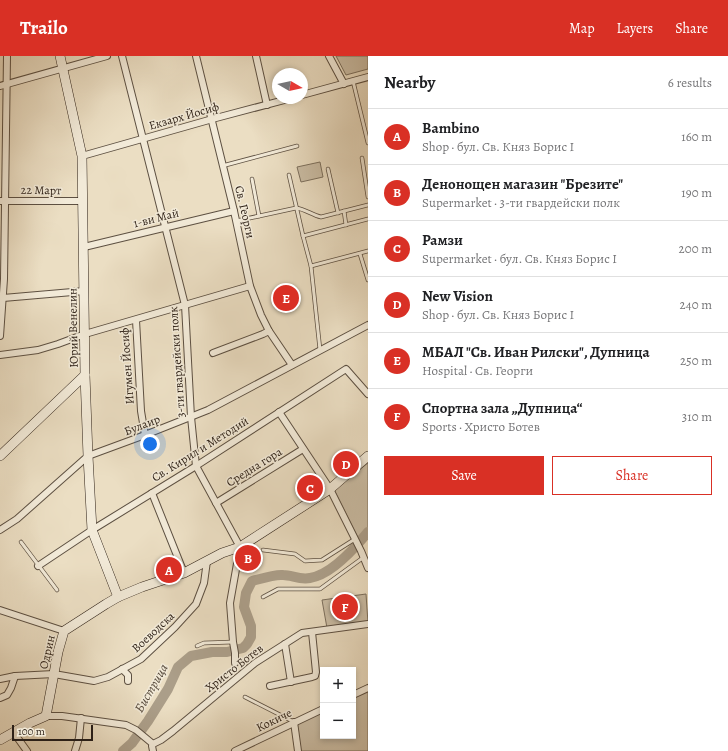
<!DOCTYPE html>
<meta charset="utf-8">
<style>
:root{--surface:#fff;--page:#f2f2f2;--text:#202124;--muted:#757577;--line:#e0e0e0;--accent:#d93025}
body{margin:0;font-family:Alegreya,serif;background:var(--page);color:var(--text)}
.controls{position:absolute;right:12px;bottom:12px;display:grid;overflow:hidden;border-radius:0px;box-shadow:0 2px 6px #0003}
.controls button{width:36px;height:36px;display:grid;place-items:center;padding:0;border:0;border-bottom:1px solid var(--line);background:var(--surface);color:var(--text);font:20px sans-serif}
.compass{position:absolute;left:272px;top:12px;width:36px;height:36px;border-radius:50%;background:var(--surface);box-shadow:0 2px 6px #0003;rotate:99deg}
.scale{position:absolute;left:12px;bottom:10px;width:81px;box-sizing:border-box;padding-left:4px;border:2px solid #2e2117;border-top:0;font-size:11px;line-height:14px;white-space:nowrap;color:#2e2117;-webkit-text-stroke:3px #f2ead8;paint-order:stroke}
.you{position:absolute;left:150px;top:388px;width:14px;height:14px;margin:-10px;border:3px solid #fff;border-radius:50%;background:#1a73e8;box-shadow:0 0 0 6px #1a73e833}
.badge{display:grid;place-items:center;width:26px;height:26px;border-radius:50%;background:var(--accent);color:#fff;font-size:13px;font-weight:700}
.pin{position:absolute;translate:-50% -50%;border:2px solid #fff;box-shadow:0 1px 4px #0006}
.list{margin:0;padding:0;list-style:none}
h2{display:flex;justify-content:space-between;align-items:center;height:52px;margin:0;padding:0 16px;font-size:17px}
h2 small{font-size:13px;font-weight:400;color:var(--muted)}
.list li{display:grid;grid-template-columns:26px 1fr auto;gap:12px;align-items:center;box-sizing:border-box;height:56px;padding:0 16px;border-top:1px solid var(--line)}
.list b{display:block;font-size:15px;white-space:nowrap}
.list p{margin:0;font-size:13px;white-space:nowrap;color:var(--muted)}
.list em{font-size:13px;font-style:normal;color:var(--muted)}
.actions{display:flex;gap:8px;padding:12px 16px}
.actions a{flex:1;padding:9px 0;border:1px solid var(--accent);border-radius:0px;text-align:center;font-size:14px;color:var(--accent)}
.actions .main{background:var(--accent);color:#fff}
.map{position:relative;flex:none;width:368px;height:695px;overflow:hidden}
header{display:flex;align-items:center;gap:24px;box-sizing:border-box;height:56px;padding:0 20px;background:var(--accent);color:#fff}
header strong{font-size:19px}
nav{display:flex;gap:22px;margin-inline-start:auto;font-size:14px}
main{display:flex}
aside{flex:1;background:var(--surface)}
.map>svg:first-child{display:block}
.green{fill:#cbbea6;stroke:#7c705e}
.lines{fill:none;stroke-linecap:round;stroke-linejoin:round}
.river{stroke:#ab9e89;stroke-width:10}
.lane-casing{stroke:#5d5042;stroke-width:4.5}
.street-casing{stroke:#5d5042;stroke-width:8}
.secondary-casing{stroke:#2e2117;stroke-width:10}
.lane{stroke:#f2ead8;stroke-width:3}
.street{stroke:#f2ead8;stroke-width:6}
.secondary{stroke:#f2ead8;stroke-width:9}
.labels{text-anchor:middle;dominant-baseline:central;stroke-width:3;stroke-linejoin:round;paint-order:stroke}
.street-label{font-size:12px;fill:#2e2117;stroke:#f2ead8}
.water-label{font-size:13px;font-style:italic;fill:#5a4d3f;stroke:#f2ead8}
</style>
<header>
<strong>Trailo</strong>
<nav><a>Map</a><a>Layers</a><a>Share</a></nav>
</header>
<main>
<div class="map">
<svg width="368" height="695" viewBox="0 0 368 695">
<rect width="100%" height="100%" fill="#ebdec3"/>
<filter id="stains"><feTurbulence type="fractalNoise" baseFrequency=".005" numOctaves="4"/><feColorMatrix values="0 0 0 0 .2 0 0 0 0 .09 0 0 0 0 .02 0 0 0 .5 -.17"/></filter>
<radialGradient id="worn" r=".72"><stop offset=".6" stop-color="#630" stop-opacity="0"/><stop offset="1" stop-color="#630" stop-opacity=".3"/></radialGradient>
<g class="green">
<path d="M336 0H368V13L346 19Z"/>
<path d="M320 106 323 121 301 126 297 111Z"/>
<path d="M368 407V473L359 484 334 434Z"/>
<path d="M366 538 368 567 327 572 322 544Z"/>
<path d="M368 632V695H298L294 666 323 653V680H353V639Z"/>
</g>
<g class="lines">
<path class="river" d="M123 695 132 687 148 665 168 633 178 611 191 600 212 596H227L243 592 247 588 251 581V570L244 551 246 537 252 525C260 523 275 518 283 519 292 519 299 524 310 522 331 519 355 492 368 476"/>
<defs>
<g id="lane">
<path d="M353 25 368 87"/>
<path d="M362 102 368 141"/>
<path d="M222 110 297 90"/>
<path d="M328 113 338 157"/>
<path d="M289 119 303 180 311 210 320 294"/>
<path d="M252 123 259 160"/>
<path d="M344 155 346 169"/>
<path d="M236 165 296 152C305 153 312 159 321 161L368 149"/>
<path d="M303 180 368 163"/>
<path d="M360 198 368 224"/>
<path d="M311 210 368 195"/>
<path d="M21 486 57 534"/>
<path d="M263 494 295 498 305 505 322 504 355 483"/>
<path d="M263 541 278 533H320L364 501"/>
<path d="M197 590 204 587 233 586"/>
<path d="M245 641 294 666"/>
</g>
<g id="street">
<path d="M122 0 185 249 191 361 196 410 240 491 230 547 233 586 235 597V607"/>
<path d="M196 0 234 155 250 230 261 259 269 275 292 309"/>
<path d="M256 0 267 49"/>
<path d="M329 0 344 28"/>
<path d="M0 30 107 0"/>
<path d="M302 39 368 21"/>
<path d="M82 100 216 62 292 42"/>
<path d="M0 145H82"/>
<path d="M84 191 234 155"/>
<path d="M3 242 84 235"/>
<path d="M136 264 141 355 145 379"/>
<path d="M0 280 4 223 7 0"/>
<path d="M213 297 263 278 269 275"/>
<path d="M0 299 38 294 58 288 85 278 250 230"/>
<path d="M279 356 330 433 361 495 368 512"/>
<path d="M152 437 184 517"/>
<path d="M216 447 303 393"/>
<path d="M0 474 17 463 88 400 145 379 208 354 368 269"/>
<path d="M38 510 92 474 196 410 346 313 368 338"/>
<path d="M0 554 64 575"/>
<path d="M285 588 291 626"/>
<path d="M122 613 128 619V625"/>
<path d="M0 623 15 620 54 618 94 625 108 621 141 603 175 571 196 548 204 527 207 505"/>
<path d="M270 630 312 621 315 620 316 616 312 576"/>
<path d="M353 639 368 632"/>
<path d="M0 642 7 639 11 632 15 620"/>
<path d="M46 660H62L126 669 136 674 153 688"/>
<path d="M294 666 298 695"/>
<path d="M14 677 27 695"/>
<path d="M75 695 79 682 81 662"/>
<path d="M153 695 152 690 153 688 161 684 173 675 255 607 302 577 368 568"/>
<path d="M235 695 323 653"/>
</g>
<g id="secondary">
<path d="M60 0 82 100 85 319 88 400 92 474 118 541"/>
<path d="M0 400 85 319"/>
<path d="M0 684 30 667 46 660 58 596 64 575 106 548 118 541 142 531 184 517 222 497 240 491 330 433 368 400"/>
</g>
</defs>
<use href="#lane" class="lane-casing"/>
<use href="#street" class="street-casing"/>
<use href="#secondary" class="secondary-casing"/>
<use href="#lane" class="lane"/>
<use href="#street" class="street"/>
<use href="#secondary" class="secondary"/>
</g>
<g class="labels">
<g class="street-label">
<text transform="translate(184 60) rotate(-16)">Екзарх Йосиф</text>
<text transform="translate(41 134) rotate(1)">22 Март</text>
<text transform="translate(245 156) rotate(77)">Св. Георги</text>
<text transform="translate(156 162) rotate(-14)">1-ви Май</text>
<text transform="translate(73 272) rotate(-91)">Юрий Венелин</text>
<text transform="translate(177 306) rotate(-94)">3-ти гвардейски полк</text>
<text transform="translate(127 310) rotate(-94)">Игумен Йосиф</text>
<text transform="translate(142 369) rotate(-21)">Булаир</text>
<text transform="translate(200 393) rotate(-32)">Св. Кирил и Методий</text>
<text transform="translate(254 411) rotate(-32)">Средна гора</text>
<text transform="translate(153 576) rotate(-43)">Воеводска</text>
<text transform="translate(47 596) rotate(-77)">Одрин</text>
<text transform="translate(234 612) rotate(-38)">Христо Ботев</text>
<text transform="translate(274 664) rotate(-26)">Кокиче</text>
</g>
<g class="water-label">
<text transform="translate(151 632) rotate(-60)">Бистрица</text>
</g>
</g>
<rect width="100%" height="100%" filter="url(#stains)"/>
<rect width="100%" height="100%" fill="url(#worn)"/>
</svg>
<div class="controls">
<button>+</button>
<button>−</button>
</div>
<svg class="compass" viewBox="-18 -18 36 36"><path d="M0-13l5 13h-10z" fill="#e53935"/><path d="M0 13l5-13h-10z" fill="#757577"/></svg>
<div class="scale">100 m</div>
<div class="you"></div>
<div class="pin badge" style="left:169px;top:514px">A</div>
<div class="pin badge" style="left:248px;top:502px">B</div>
<div class="pin badge" style="left:310px;top:432px">C</div>
<div class="pin badge" style="left:346px;top:408px">D</div>
<div class="pin badge" style="left:286px;top:242px">E</div>
<div class="pin badge" style="left:345px;top:551px">F</div>
</div>
<aside>
<h2>Nearby<small>6 results</small></h2>
<ul class="list">
<li><span class="badge">A</span><div><b>Bambino</b><p>Shop · бул. Св. Княз Борис I</p></div><em>160 m</em></li>
<li><span class="badge">B</span><div><b>Денонощен магазин &quot;Брезите&quot;</b><p>Supermarket · 3-ти гвардейски полк</p></div><em>190 m</em></li>
<li><span class="badge">C</span><div><b>Рамзи</b><p>Supermarket · бул. Св. Княз Борис I</p></div><em>200 m</em></li>
<li><span class="badge">D</span><div><b>New Vision</b><p>Shop · бул. Св. Княз Борис I</p></div><em>240 m</em></li>
<li><span class="badge">E</span><div><b>МБАЛ &quot;Св. Иван Рилски&quot;, Дупница</b><p>Hospital · Св. Георги</p></div><em>250 m</em></li>
<li><span class="badge">F</span><div><b>Спортна зала „Дупница“</b><p>Sports · Христо Ботев</p></div><em>310 m</em></li>
</ul>
<div class="actions"><a class="main">Save</a><a>Share</a></div>
</aside>
</main>
